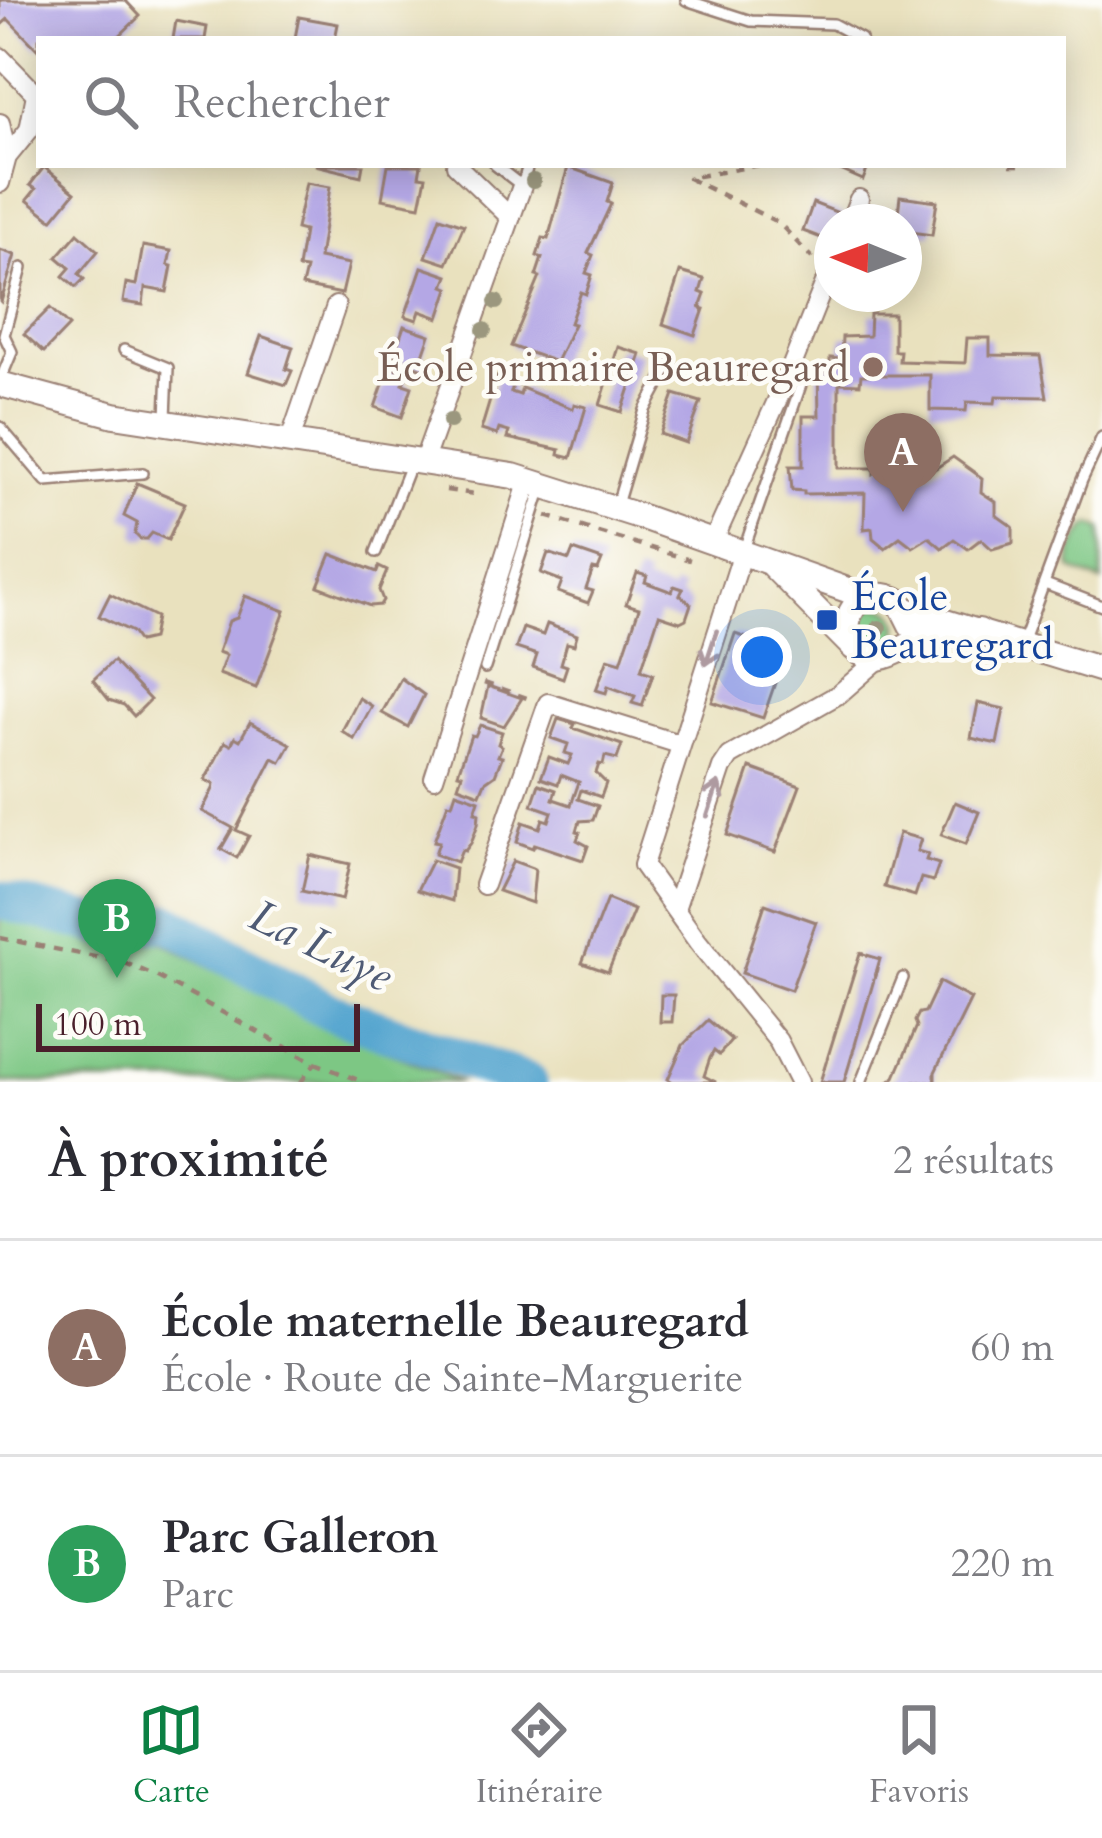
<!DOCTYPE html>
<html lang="fr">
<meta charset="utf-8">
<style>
:root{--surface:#fff;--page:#f2f2f3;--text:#2b2b33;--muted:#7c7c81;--line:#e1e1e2;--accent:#0b8043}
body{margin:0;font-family:Cardo,serif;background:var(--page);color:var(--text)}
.compass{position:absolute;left:814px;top:204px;width:108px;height:108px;border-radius:50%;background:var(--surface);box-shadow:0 6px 30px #0003;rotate:271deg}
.scale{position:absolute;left:36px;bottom:30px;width:324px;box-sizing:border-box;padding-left:12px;border:6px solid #4a1f2b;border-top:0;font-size:33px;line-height:42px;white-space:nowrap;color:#4a1f2b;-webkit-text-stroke:9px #fdfcf7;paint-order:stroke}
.you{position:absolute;left:762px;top:657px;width:42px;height:42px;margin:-30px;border:9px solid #fff;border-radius:50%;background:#1a73e8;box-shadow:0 0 0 18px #1a73e833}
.badge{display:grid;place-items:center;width:78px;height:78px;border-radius:50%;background:var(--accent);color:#fff;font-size:39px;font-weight:700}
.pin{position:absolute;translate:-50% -99px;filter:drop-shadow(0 3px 6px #0008)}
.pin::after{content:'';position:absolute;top:63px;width:42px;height:36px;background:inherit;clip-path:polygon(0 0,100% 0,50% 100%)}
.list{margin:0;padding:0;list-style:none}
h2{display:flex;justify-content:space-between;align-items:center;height:156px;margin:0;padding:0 48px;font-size:51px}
h2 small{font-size:39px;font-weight:400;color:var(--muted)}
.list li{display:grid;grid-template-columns:78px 1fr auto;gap:36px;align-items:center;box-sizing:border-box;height:216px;padding:0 48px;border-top:3px solid var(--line)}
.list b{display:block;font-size:45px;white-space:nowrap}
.list p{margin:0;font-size:39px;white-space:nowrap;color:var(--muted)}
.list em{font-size:39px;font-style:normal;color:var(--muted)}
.icon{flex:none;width:66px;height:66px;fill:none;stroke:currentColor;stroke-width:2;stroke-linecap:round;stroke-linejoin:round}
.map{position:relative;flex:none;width:1102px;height:1082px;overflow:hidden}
.search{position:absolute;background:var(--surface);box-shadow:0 6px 30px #0003;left:36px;right:36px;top:36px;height:132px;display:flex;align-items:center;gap:30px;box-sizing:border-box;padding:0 42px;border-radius:0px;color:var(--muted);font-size:45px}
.sheet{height:588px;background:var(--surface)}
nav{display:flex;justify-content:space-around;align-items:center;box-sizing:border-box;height:168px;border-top:3px solid var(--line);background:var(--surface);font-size:33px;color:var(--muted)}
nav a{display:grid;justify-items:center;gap:6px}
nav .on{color:var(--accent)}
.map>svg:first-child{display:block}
.green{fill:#7dc784;stroke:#647358;stroke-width:3}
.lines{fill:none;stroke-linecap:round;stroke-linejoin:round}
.river{stroke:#55a5cf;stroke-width:39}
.building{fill:#b4a7e5}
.service-casing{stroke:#9a8074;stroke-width:14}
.minor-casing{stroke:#9a8074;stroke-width:22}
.tertiary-casing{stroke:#9a8074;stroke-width:28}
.path{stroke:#9a8074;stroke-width:4.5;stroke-dasharray:9 9;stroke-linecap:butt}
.service{stroke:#fff;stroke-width:9}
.minor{stroke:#fff;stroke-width:18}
.tertiary{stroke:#fff;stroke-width:24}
.tree{fill:#9b977e}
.oneway{stroke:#ae9aa0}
.education-dot{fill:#8d6e63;stroke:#fdfcf7;stroke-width:4.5}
.transit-dot{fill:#1a4fb4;stroke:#fdfcf7;stroke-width:4.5}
.labels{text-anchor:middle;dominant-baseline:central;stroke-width:9;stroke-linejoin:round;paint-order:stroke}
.education-label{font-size:42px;fill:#785e54;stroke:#fdfcf7;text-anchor:end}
.transit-label{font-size:42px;fill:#164399;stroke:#fdfcf7;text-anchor:start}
.water-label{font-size:45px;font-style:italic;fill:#4f5b75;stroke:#fdfcf7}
</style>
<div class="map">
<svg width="1102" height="1082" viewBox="0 0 1102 1082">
<rect width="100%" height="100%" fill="#fdfcf7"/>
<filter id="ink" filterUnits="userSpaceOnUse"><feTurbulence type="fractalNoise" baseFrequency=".00833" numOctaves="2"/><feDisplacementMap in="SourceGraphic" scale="24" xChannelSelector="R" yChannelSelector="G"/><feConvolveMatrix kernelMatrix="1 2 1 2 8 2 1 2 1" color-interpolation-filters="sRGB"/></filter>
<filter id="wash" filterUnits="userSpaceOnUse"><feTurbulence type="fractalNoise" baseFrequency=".004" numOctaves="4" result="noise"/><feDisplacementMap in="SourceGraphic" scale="48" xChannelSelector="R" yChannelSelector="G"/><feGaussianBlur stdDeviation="2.7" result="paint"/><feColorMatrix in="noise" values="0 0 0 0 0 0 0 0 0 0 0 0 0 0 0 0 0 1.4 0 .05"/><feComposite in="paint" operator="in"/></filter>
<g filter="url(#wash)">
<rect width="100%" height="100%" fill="#e9e1be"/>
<g class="green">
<path d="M1091 524 1102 529V582L1071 569C1068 556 1080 531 1091 524Z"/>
<circle cx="879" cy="627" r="20"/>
<path d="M0 911 83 931 149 935 318 1022 461 1082H0Z"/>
</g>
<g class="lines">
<path class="river" d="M0 900 99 925 168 922 329 1011 528 1082"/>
</g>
<g id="blocks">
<g class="building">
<path d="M0 0H125L140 16 116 39H39V51L8 19 0 26Z"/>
<path d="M299 17 338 24 335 39 295 38Z"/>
<path d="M176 21 207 27 205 39H173Z"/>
<path d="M315 165H363L361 176Z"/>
<path d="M388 165H421L419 176 426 177 420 206 382 199Z"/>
<path d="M829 165H869L863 180Z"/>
<path d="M44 167 75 192 52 220 27 200 36 189 30 185Z"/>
<path d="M568 167 613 183 607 202 611 204 588 253 593 255 586 273 592 275 586 294 581 292 570 323 574 324 556 362 511 346 540 277 536 276 542 258 537 256 543 238 548 239Z"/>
<path d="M306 183 330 187 319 258 349 264 342 294 302 286 306 269 298 268 304 231 296 229Z"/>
<path d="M900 196 937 201 932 235 904 231V222H897Z"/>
<path d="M813 203 844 215 841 222H832V242L803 231Z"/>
<path d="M440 217 464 225 447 264 426 257Z"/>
<path d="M78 233 98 251 79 274 84 279 76 287 63 276 70 268 57 257Z"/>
<path d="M143 246 171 251 168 265 172 266 167 292 145 288 143 305 123 302 126 283 136 285Z"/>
<path d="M0 250 15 255 1 302 0 301Z"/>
<path d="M422 267 448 276 444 286 449 288 439 318 420 311 417 320 405 316Z"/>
<path d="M680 272 704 279 700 292 705 294 700 308 704 309 695 335 663 324Z"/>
<path d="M50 308 69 326 44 352 24 334Z"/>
<path d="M870 314H894V351H900L899 361 965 363 967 338H990V355L1040 356 1047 397 996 396 995 403 967 402 966 411 930 410V375H861L860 384 839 383V468H874V473L891 455H903L913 473 927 474 953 457 982 478 981 492 996 502V515L1013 527V543L992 549 981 539 968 549 954 539 942 548 929 537 913 547 900 537 885 548 873 538 872 528 864 529 865 493 804 494V491L792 490 790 466H803V416H819L818 368 830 369V358L841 359 842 337 869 336Z"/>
<path d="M404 326 430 335 422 358 428 360 425 370 393 358Z"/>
<path d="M261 336 293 347 286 369 292 371 286 385 248 373Z"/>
<path d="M618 347 641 354 622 412 600 405Z"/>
<path d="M389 367 407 373 403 384 412 387 402 417 375 407Z"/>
<path d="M497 377 514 382 511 392 520 395 522 388 573 409 574 404 586 407 571 458 559 455 560 450 507 438 509 432 499 429 497 435 481 430Z"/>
<path d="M674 394 701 402 686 443 660 434Z"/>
<path d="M137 483 185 503 168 540 152 533 147 539H140L135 534 137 523 124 516Z"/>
<path d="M573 550 602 560 598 570 593 569 586 589 593 591 588 603 558 592 562 581 541 573 548 553 569 560Z"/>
<path d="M331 554 377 572 379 567 387 571 379 590 383 600 380 605 370 606 318 586Z"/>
<path d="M637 573 647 576 645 582 672 592 674 586 683 589 680 595 691 604 686 619 680 622 659 615 641 670 653 674 642 706 632 703 635 696 608 686 606 693 596 690 608 658 621 662 639 608 626 604Z"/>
<path d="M110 594 156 617 152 639 139 642 132 632 99 616Z"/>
<path d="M245 596 285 611 256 688 219 674 226 655 218 652 229 621 237 618Z"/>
<path d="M547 624 577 635 574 645 567 643 561 664 567 666 563 678 533 667 537 655 516 648 523 628 543 635Z"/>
<path d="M735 634 786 651 763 718 712 702Z"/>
<path d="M113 661 150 700 134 716 124 705 109 700 93 680Z"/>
<path d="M401 678 424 695 408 727 382 713Z"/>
<path d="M488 686 522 698 504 726 481 718Z"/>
<path d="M359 698 372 706 354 739 342 731Z"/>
<path d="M978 703 1004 709 997 744 971 738Z"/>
<path d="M558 719 575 724 573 728 622 745 617 759 605 756 603 765 599 764 596 773 606 783 601 797 581 790 578 799 598 806 593 820 580 821 577 831 580 832 577 840 588 846 583 860 535 844 533 848 517 842 523 822 540 828 543 819 549 821 552 812 532 805 539 784 556 790 553 799 571 805 579 782 561 775 558 784 541 778 549 757 568 764 572 755 565 753 568 744 551 738Z"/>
<path d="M250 722 291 744 281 762 273 758 236 830 249 836 237 858 221 849 233 828 202 811 213 789 214 784 205 780 225 742 231 745 235 737 240 740Z"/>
<path d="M480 725 502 732 498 744 502 746 498 756 502 757 495 775 485 782 480 794 458 786 462 774 458 773 471 735 475 736Z"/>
<path d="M750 768 800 786 775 852 727 835Z"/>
<path d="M456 792 479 800 475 812 479 813 478 824 471 843 465 851 462 850 457 862 435 854 439 842 434 841 448 803 452 804Z"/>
<path d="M955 802 979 812 966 844 941 835Z"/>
<path d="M899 833 921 839 917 851 928 854 926 860 939 864 933 881 921 878 915 896 884 887Z"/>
<path d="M310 855 350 864 342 900 302 891Z"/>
<path d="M432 860 455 868 452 901 417 890Z"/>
<path d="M513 861 535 869 532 903 498 891Z"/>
<path d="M607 899 634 910 608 972 582 963Z"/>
<path d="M765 904 816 922 791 990 742 973Z"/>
<path d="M860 953 880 959 850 1062 844 1082H820Z"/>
<path d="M939 982 971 999 935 1072V1082H888L895 1077 917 1026 915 1021 919 1013 925 1012Z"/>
<path d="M661 995H674L672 1022H660Z"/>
<path d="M708 1020 732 1040 719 1055 714 1051 710 1058 704 1076 716 1082H673L668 1079 683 1045Z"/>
</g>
</g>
</g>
<g filter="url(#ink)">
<use href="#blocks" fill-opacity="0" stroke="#9a8074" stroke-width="3"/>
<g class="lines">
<defs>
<g id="service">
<path d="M686 0 751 21 833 24 861 39"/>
<path d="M495 165 522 186 528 165"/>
<path d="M124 350 168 368 166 418"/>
<path d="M0 381 12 352 4 335 22 268"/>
<path d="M0 427 46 481 143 473"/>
<path d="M616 508 645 410 671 362"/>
<path d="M376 552 411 462"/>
<path d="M743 552 802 382"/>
<path d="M1045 584 1102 606"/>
<path d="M1022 643 1082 480 1102 437"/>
<path d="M485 668 541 490"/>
<path d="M861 1082 903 978"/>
</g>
<g id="minor">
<path d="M0 57 36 94 29 130 7 157 0 183"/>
<path d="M0 123 7 157"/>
<path d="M456 165 509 216"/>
<path d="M850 222 859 199"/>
<path d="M290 440 336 306"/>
<path d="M424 460 522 186"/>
<path d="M713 542 785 383 832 265"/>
<path d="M743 552 643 865 698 942 778 1041 799 1082"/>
<path d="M434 778 529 480"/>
<path d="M484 885 548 703 679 744"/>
<path d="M675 909 722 768 730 756 839 694 879 659"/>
</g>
<g id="tertiary">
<path d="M0 384 114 415 513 476 642 517 867 597"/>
<path d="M773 566 854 648C882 672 899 645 928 638 944 634 962 633 979 631"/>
<path d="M906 610 1102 670"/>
<path d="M849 639C841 606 869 585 899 601L911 625"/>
</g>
</defs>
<use href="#service" class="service-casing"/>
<use href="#minor" class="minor-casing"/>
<use href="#tertiary" class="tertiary-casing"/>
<g class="path">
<path d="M759 165 688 178 779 223 812 258"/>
<path d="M1010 165H1022"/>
<path d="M446 490 481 495"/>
<path d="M546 516 690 560"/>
<path d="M484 683 530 699"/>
<path d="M0 938 125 963 154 975 315 1063 363 1082"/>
<path d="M301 1082 315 1063"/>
</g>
<use href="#service" class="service"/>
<use href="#minor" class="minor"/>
<use href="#tertiary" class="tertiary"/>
</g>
<g class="tree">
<circle cx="533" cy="181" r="8"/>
<circle cx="496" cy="302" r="8"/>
<circle cx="484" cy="330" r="8"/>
<circle cx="450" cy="421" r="8"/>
<circle cx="879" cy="628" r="8"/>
</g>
<defs><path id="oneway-shaft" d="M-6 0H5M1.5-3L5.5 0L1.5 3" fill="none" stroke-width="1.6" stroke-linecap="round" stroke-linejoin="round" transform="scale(3)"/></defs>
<g class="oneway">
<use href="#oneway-shaft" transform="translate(711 648) rotate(108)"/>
<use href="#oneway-shaft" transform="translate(713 799) rotate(-72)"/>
</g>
</g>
<circle class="education-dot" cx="873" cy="367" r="12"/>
<rect class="transit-dot" x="815" y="608" width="24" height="24" rx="6"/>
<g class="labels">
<g class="education-label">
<text x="849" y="367">École primaire Beauregard</text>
</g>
<g class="transit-label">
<text x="851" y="596">École<tspan x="851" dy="48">Beauregard</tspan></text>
</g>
<g class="water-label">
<text transform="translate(321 946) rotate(26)">La Luye</text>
</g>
</g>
</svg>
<svg class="compass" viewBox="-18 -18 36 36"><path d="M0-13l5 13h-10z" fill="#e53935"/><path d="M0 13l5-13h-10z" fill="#7c7c81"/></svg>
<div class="scale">100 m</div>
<div class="you"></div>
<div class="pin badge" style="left:903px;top:512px;background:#8d6e63">A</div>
<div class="pin badge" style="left:117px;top:978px;background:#2e9e5b">B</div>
<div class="search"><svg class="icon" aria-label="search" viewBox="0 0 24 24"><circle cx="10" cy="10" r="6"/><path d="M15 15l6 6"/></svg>Rechercher</div>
</div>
<section class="sheet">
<h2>À proximité<small>2 résultats</small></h2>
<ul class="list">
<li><span class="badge" style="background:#8d6e63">A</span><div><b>École maternelle Beauregard</b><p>École · Route de Sainte-Marguerite</p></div><em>60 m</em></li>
<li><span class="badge" style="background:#2e9e5b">B</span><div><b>Parc Galleron</b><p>Parc</p></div><em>220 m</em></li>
</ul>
</section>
<nav>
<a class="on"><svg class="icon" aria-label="map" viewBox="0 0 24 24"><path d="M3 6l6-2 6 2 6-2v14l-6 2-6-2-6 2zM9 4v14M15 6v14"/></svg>Carte</a>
<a><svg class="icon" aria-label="directions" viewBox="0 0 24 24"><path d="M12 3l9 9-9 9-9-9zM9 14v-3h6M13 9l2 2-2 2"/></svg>Itinéraire</a>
<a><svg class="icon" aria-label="saved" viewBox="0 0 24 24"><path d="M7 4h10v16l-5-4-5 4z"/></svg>Favoris</a>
</nav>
